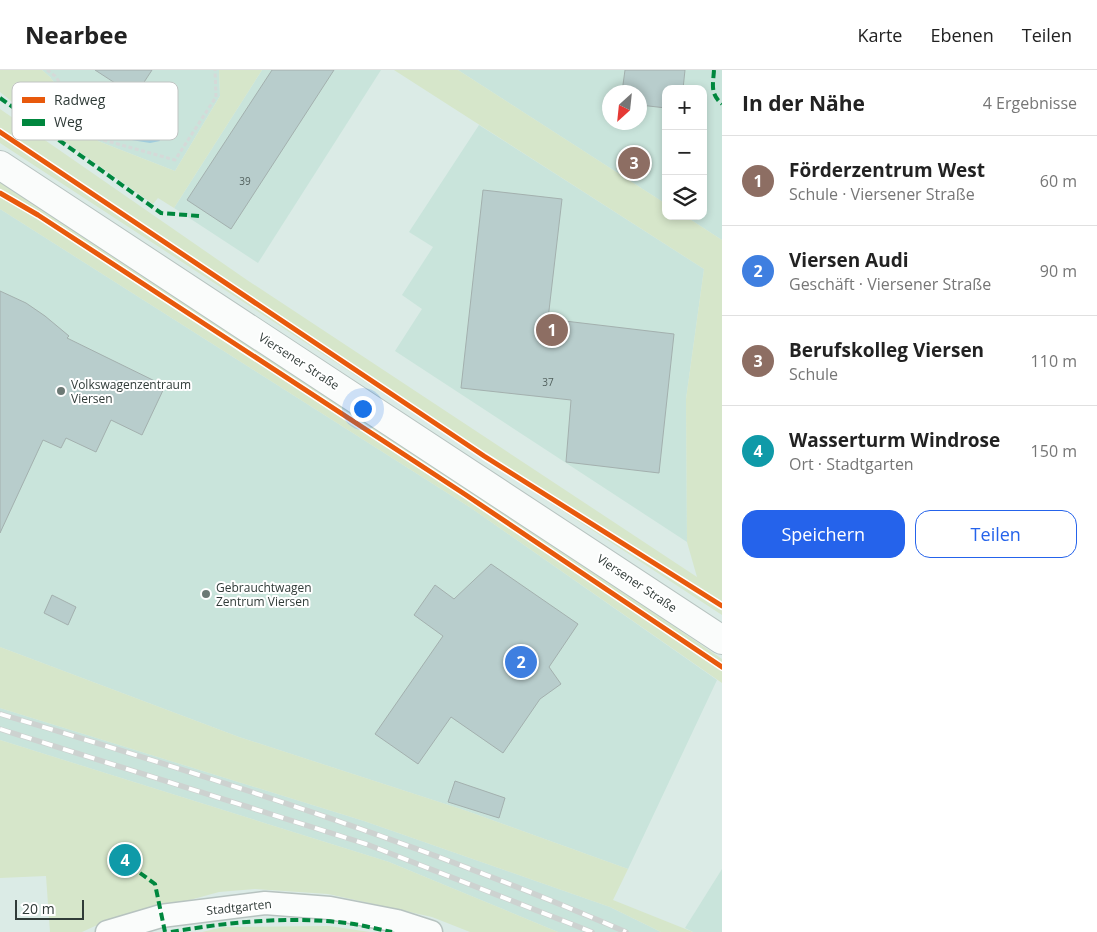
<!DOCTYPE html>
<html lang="de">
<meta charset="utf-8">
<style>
:root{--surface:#fff;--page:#f6f6f6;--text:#222;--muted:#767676;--line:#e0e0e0;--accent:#2563eb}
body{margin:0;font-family:"Open Sans",sans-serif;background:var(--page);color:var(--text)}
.controls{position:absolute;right:15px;top:15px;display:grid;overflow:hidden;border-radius:10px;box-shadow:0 2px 8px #0003}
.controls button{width:45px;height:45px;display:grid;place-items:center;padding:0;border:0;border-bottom:1px solid var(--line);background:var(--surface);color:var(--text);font:25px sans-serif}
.compass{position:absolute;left:602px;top:15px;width:45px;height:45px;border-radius:50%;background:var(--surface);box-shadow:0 2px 8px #0003;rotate:207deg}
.scale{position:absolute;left:15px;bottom:12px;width:69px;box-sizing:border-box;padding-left:5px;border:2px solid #303b38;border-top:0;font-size:14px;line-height:18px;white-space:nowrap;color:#303b38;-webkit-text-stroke:4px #fff;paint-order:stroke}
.you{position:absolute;left:362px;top:338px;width:18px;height:18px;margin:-12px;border:4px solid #fff;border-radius:50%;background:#1a73e8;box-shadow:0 0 0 8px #1a73e833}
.badge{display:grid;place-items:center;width:32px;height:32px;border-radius:50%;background:var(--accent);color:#fff;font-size:16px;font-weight:700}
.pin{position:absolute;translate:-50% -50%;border:2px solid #fff;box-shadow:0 1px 5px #0006}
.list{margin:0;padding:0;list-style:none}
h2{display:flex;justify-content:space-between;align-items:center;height:65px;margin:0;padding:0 20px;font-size:21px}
h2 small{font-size:16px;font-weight:400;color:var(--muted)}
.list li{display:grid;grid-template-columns:32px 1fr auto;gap:15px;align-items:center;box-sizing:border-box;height:90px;padding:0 20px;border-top:1px solid var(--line)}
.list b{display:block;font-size:19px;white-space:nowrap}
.list p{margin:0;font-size:16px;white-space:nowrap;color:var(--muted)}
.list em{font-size:16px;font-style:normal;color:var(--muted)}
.actions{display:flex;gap:10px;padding:15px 20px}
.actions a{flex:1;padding:11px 0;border:1px solid var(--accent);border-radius:15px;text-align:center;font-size:18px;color:var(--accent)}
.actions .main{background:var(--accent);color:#fff}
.icon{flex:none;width:28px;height:28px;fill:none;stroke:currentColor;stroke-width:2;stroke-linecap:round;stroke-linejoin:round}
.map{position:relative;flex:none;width:722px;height:862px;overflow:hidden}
header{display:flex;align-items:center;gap:30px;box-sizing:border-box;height:70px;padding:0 25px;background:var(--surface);border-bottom:1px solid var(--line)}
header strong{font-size:24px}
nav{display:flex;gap:28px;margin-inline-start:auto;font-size:18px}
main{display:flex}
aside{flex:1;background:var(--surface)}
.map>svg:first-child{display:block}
.built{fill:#c9e4db;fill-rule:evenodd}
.green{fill:#d6e6ca}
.water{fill:#a0ccdd}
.building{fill:#b8cdcc;stroke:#a3b0ae}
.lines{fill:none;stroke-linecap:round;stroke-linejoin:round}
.minor-casing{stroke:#b7c3c0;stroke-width:25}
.secondary-casing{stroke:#b7c3c0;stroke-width:30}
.path{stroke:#d5d9d8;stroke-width:3;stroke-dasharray:4 2.5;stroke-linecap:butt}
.minor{stroke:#fafcfb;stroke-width:22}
.secondary{stroke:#fafcfb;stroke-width:28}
.rail-casing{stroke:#cdd2d0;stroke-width:5.5}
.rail{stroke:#fff;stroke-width:4;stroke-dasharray:11;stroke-linecap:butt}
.quiet{stroke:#00873e;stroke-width:4;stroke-dasharray:8 4;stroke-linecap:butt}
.cycleway-casing{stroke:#fff;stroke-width:8}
.cycleway{stroke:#e8590c;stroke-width:5}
.poi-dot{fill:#6c7975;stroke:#fff;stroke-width:2}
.labels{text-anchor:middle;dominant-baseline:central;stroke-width:4;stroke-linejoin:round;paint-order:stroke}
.number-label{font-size:10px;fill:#52605d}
.street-label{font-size:12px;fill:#303b38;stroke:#fff}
.poi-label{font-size:12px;fill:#303b38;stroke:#fff;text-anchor:start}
.key{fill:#fff;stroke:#c1c4c3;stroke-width:1}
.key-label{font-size:14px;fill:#303b38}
</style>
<header>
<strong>Nearbee</strong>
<nav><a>Karte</a><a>Ebenen</a><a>Teilen</a></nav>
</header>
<main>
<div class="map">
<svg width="722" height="862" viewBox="0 0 722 862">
<rect width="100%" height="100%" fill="#dbebe6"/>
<g class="built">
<path d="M42 0H219L220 26 175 101 98 71 50 7ZM87 21 154 59 160 71 107 66Z"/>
<path d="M262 0H381L258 193 174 138Z"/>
<path d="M458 0H722V170L685 146H703V19H666V134ZM610 22H640V52H610Z"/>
<path d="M479 55 704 199 686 329 687 472 395 281 422 239 402 225 433 177 409 162Z"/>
<path d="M0 139 471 438 717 610 628 799 467 741 239 667 0 577Z"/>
<path d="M0 638 364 751 610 837 661 862H558L389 792 0 670Z"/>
<path d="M722 799V862H693L685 858Z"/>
</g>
<g class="green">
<path d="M0 0H42L50 7 98 71 175 101 220 26 219 0H262L174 138 158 128 153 134 33 49 0 22Z"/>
<path d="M394 0H458L666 134V146H685L722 170V545L0 73V39L247 210 697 507 687 472 686 329 704 199Z"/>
<path d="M0 112 465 414 722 589V613L471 438 0 139Z"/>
<path d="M0 577 239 667 467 741 628 799 613 830 693 862H661L610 837 364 751 0 638Z"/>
<path d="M0 670 389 792 558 862H470L432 847 328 824 255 819 219 822 95 856 82 862H50L46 806 0 808Z"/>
<path d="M329 856 370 862H202L224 857Z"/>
</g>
<path class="water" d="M87 21 154 59 160 71 150 73 107 66 77 27 81 22Z"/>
<g class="building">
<path d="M95 0H152L135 26Z"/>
<path d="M272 0H334L231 159 187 130Z"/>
<path d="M625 0H685L683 19H666V38L640 35V22H622Z"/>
<path d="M483 120 562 129 548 249 674 264 659 403 566 392 571 330 461 318Z"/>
<path d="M0 221 26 233 45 246 69 266 67 268 165 316 142 365 111 350 96 382 66 368 61 378 43 370 0 463Z"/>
<path d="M491 494 578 554 549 597 561 614 540 629 503 683 451 647 418 694 375 664 443 566 414 545 435 515 454 529Z"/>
<path d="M52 525 76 537 68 555 44 543Z"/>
<path d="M455 711 505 728 499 748 448 732Z"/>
<circle cx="125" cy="790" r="11"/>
</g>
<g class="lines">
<defs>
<path id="minor" d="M107 862 161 846 265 833 330 838 397 851 431 862"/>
<path id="secondary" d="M0 95 722 570"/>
</defs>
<use href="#minor" class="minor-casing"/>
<use href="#secondary" class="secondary-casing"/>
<path class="path" d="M47 0 55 6 100 69 175 90 216 27 215 0"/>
<use href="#minor" class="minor"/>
<use href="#secondary" class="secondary"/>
<defs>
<g id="rail">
<path d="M0 644C212 707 423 774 626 862"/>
<path d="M0 659 366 774 592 862"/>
</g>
</defs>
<use href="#rail" class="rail-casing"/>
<use href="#rail" class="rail"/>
<g class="quiet">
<path d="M714 0C713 15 710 24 722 34"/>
<path d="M0 28 161 143 199 146"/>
<path d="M140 803 155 814 165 862"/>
<path d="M171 862C228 852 289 846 347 853 362 855 377 859 392 862"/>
</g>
<defs>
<g id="cycleway">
<path d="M0 62 484 386 722 536"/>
<path d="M0 123 38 145 466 425 722 597"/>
</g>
</defs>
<use href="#cycleway" class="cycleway-casing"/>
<use href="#cycleway" class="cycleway"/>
</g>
<g class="poi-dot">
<circle cx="61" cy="321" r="5"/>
<circle cx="206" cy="524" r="5"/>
</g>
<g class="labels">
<g class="number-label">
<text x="245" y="111">39</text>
<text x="548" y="312">37</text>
</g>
<g class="street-label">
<text transform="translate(299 291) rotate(33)">Viersener Straße</text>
<text transform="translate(637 513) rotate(34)">Viersener Straße</text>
<text transform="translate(239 837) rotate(-6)">Stadtgarten</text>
</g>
<g class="poi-label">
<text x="71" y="314">Volkswagenzentraum<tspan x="71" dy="14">Viersen</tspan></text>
<text x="216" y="517">Gebrauchtwagen<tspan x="216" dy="14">Zentrum Viersen</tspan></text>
</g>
</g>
<rect x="12" y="12" width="166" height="58" rx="8" class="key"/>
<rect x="22" y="27" width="23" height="6" fill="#e8590c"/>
<rect x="22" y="49" width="23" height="7" fill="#00873e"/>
<g class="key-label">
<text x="54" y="35">Radweg</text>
<text x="54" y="57">Weg</text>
</g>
</svg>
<div class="controls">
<button>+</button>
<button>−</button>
<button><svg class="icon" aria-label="layers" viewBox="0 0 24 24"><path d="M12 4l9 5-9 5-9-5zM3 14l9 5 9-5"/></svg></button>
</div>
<svg class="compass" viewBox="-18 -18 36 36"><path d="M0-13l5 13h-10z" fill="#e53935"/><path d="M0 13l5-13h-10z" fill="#767676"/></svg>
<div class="scale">20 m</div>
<div class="you"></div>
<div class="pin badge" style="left:552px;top:260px;background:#8d6e63">1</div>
<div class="pin badge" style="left:521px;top:592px;background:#3f7fe0">2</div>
<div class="pin badge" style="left:634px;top:93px;background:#8d6e63">3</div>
<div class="pin badge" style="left:125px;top:790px;background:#0f9aa8">4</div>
</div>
<aside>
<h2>In der Nähe<small>4 Ergebnisse</small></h2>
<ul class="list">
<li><span class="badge" style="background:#8d6e63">1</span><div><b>Förderzentrum West</b><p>Schule · Viersener Straße</p></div><em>60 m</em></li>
<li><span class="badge" style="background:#3f7fe0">2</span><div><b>Viersen Audi</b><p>Geschäft · Viersener Straße</p></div><em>90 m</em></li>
<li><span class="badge" style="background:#8d6e63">3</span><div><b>Berufskolleg Viersen</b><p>Schule</p></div><em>110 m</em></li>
<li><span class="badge" style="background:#0f9aa8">4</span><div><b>Wasserturm Windrose</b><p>Ort · Stadtgarten</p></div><em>150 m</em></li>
</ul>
<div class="actions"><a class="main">Speichern</a><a>Teilen</a></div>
</aside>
</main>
